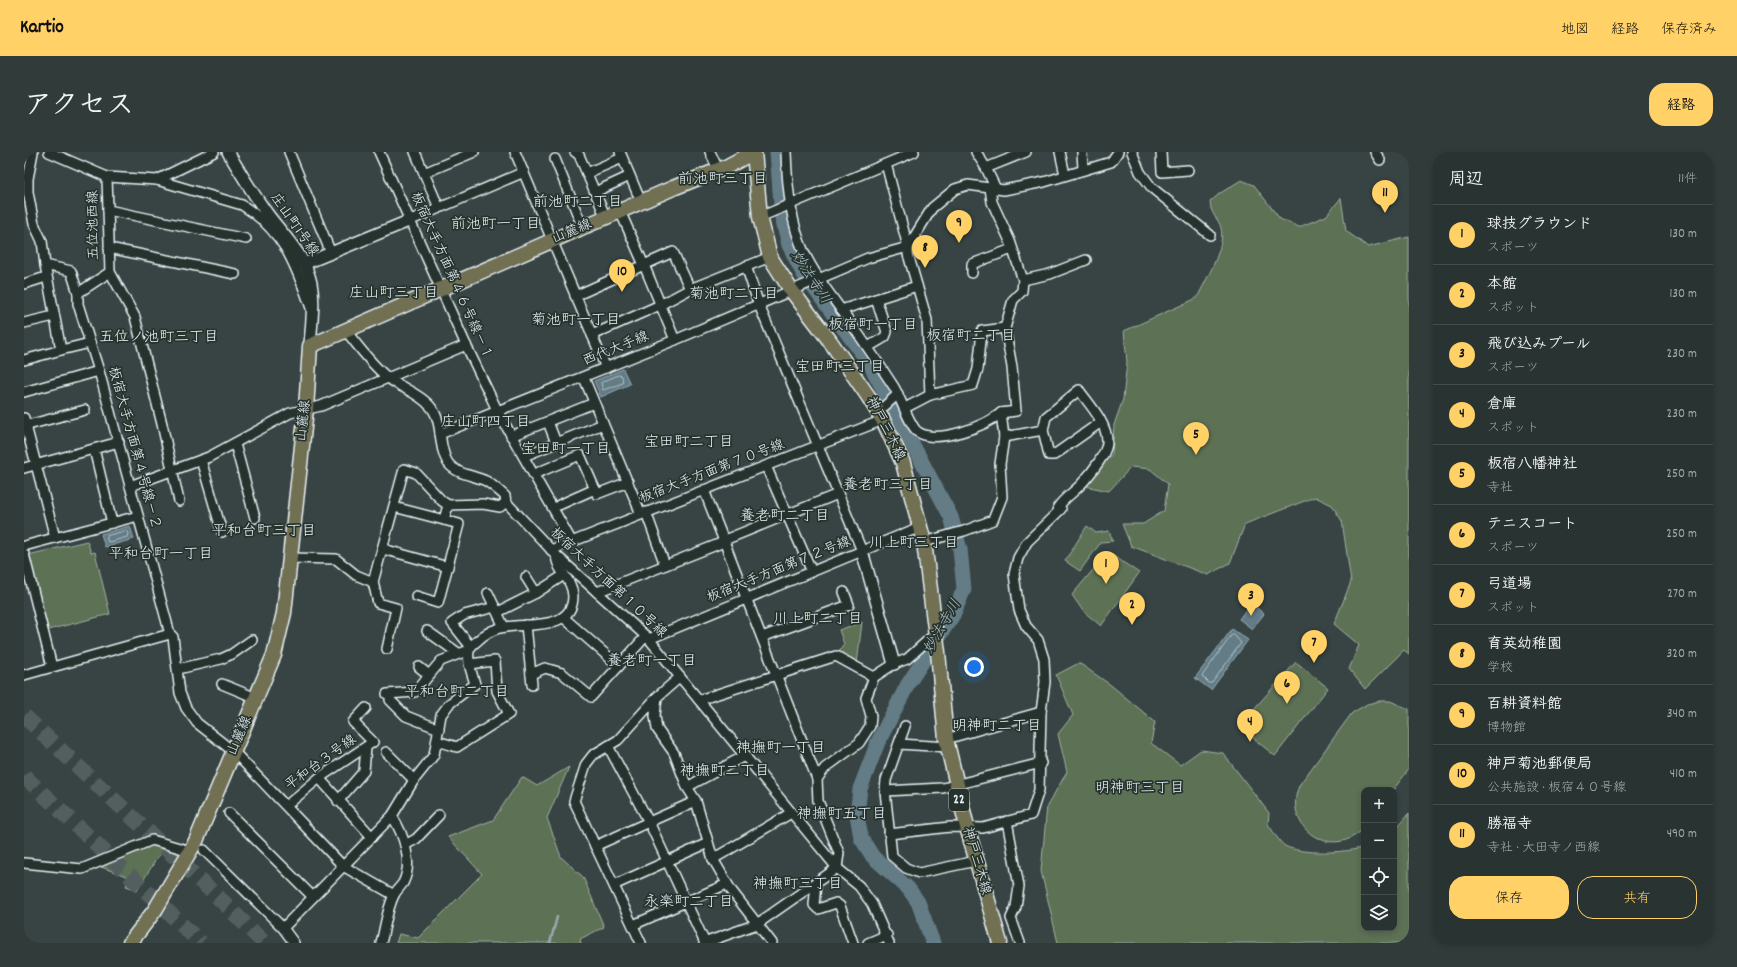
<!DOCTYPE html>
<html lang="ja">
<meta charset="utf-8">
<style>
:root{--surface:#293332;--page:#313b3a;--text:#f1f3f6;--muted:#a5aaac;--line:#454e4d;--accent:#ffd166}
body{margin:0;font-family:Dekko,"Klee One",sans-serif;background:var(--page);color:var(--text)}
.controls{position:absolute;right:12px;bottom:12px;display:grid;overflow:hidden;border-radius:8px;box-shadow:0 2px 6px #0003}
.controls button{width:36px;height:36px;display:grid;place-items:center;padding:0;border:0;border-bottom:1px solid var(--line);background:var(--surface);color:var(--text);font:20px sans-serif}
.you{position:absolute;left:950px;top:515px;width:14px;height:14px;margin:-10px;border:3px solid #fff;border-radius:50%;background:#1a73e8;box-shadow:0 0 0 6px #1a73e833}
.badge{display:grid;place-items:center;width:26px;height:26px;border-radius:50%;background:var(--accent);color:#111;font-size:13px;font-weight:700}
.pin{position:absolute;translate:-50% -33px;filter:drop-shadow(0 1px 2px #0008)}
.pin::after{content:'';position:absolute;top:21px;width:14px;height:12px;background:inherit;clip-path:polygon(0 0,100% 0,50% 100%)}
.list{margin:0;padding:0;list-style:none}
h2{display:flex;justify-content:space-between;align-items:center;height:52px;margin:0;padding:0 16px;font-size:17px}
h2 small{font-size:13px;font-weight:400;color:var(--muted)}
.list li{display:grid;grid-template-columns:26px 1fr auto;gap:12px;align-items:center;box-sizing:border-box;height:60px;padding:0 16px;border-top:1px solid var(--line)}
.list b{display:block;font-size:15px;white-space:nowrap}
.list p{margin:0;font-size:13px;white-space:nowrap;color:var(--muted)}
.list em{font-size:13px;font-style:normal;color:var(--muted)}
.actions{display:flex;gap:8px;padding:12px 16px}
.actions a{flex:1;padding:9px 0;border:1px solid var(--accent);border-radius:16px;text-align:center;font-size:14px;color:var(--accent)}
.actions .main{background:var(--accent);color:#111}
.icon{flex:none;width:22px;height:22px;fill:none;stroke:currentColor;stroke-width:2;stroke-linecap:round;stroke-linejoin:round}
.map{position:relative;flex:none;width:1385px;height:791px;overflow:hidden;border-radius:16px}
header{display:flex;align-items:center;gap:24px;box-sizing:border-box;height:56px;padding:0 20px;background:var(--accent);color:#111}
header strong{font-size:19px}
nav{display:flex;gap:22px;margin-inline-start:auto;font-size:14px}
.intro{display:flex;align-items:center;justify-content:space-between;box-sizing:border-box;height:96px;padding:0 24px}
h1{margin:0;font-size:28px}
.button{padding:10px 18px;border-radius:16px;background:var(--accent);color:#111;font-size:14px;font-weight:700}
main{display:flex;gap:24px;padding:0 24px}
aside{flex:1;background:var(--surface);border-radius:16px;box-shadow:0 2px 6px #0003}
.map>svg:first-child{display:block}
.green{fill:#5d7155;stroke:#a2b1a6}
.water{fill:#637c86;stroke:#98abb4}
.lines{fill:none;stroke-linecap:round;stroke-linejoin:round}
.shore{stroke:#b3c2ca;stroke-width:1}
.stream{stroke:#98abb4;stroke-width:2.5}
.river{stroke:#637c86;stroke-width:15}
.motorway-tunnel{stroke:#525e5e;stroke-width:16;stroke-dasharray:16 8;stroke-linecap:butt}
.minor-casing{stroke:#e8f1f8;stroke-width:12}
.tertiary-casing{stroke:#e8f1f8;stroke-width:14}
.primary-casing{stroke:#e8f1f8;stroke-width:17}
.minor{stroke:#26332d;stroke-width:9}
.tertiary{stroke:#26332d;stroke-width:11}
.primary{stroke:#716f52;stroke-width:14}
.labels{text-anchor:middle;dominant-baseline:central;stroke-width:3.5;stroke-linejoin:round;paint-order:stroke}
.shield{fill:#26332d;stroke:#aeb8bb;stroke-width:1}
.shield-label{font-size:13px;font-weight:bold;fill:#e8f1f8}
.street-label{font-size:14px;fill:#e8f1f8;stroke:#26332d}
.neighbourhood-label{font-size:15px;fill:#e8f1f8;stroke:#26332d}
.water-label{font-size:15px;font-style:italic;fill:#acbcc5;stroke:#26332d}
</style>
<header>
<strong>Kartio</strong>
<nav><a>地図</a><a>経路</a><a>保存済み</a></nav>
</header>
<div class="intro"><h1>アクセス</h1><a class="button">経路</a></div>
<main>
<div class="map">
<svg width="1385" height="791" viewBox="0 0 1385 791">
<rect width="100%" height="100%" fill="#374443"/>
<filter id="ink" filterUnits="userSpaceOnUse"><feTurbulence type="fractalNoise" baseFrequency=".025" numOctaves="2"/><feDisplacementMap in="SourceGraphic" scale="8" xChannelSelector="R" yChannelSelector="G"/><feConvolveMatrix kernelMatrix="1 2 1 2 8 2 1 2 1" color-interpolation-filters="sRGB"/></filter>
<g filter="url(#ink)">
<g class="green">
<path d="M1217 28 1230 33 1256 67 1275 75 1302 64 1317 46 1322 79 1344 95 1385 85V502L1380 498 1341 537 1325 517 1335 493 1310 472 1327 430 1318 369 1308 353 1291 345 1221 372 1206 411 1184 423 1107 394 1098 372H1119L1140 359 1144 332 1126 317 1107 315 1085 339 1061 334 1088 302 1090 273 1099 247 1103 210 1100 179 1173 146C1181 129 1202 95 1197 76 1194 65 1187 64 1186 50L1195 42Z"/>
<path d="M1063 374 1072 381 1085 379 1089 389 1077 390 1056 419 1041 409Z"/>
<path d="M63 389 67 401 71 400 86 462 24 478 4 403Z"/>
<path d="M1084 400 1115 421 1077 474 1059 459 1048 443Z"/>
<path d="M838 470 833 512 814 502 820 492 815 478Z"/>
<path d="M1272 510 1304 536 1251 604 1218 577 1220 568Z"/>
<path d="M1055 511 1088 534 1131 570 1127 591 1156 613 1177 598 1199 601 1245 661 1244 672C1249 679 1255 690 1261 694 1277 703 1324 701 1340 695V776H1370V679L1385 661V791H1034L1017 719 1023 654 1043 620 1034 582 1049 563 1032 523Z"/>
<path d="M1356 549H1366L1385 557V617L1369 638H1340V677C1333 682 1327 687 1319 689 1285 696 1261 661 1276 632L1328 561 1343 552Z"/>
<path d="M545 615 523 666 537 705 559 725 580 775 556 787 557 791H372L375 782 394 786 458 722 424 685 469 668 498 625 513 634Z"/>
<path d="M127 691 140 695 113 738 102 734 105 725 74 714Z"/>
</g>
<g class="water">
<path d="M599 217 606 232 577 245 570 229Z"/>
<path d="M106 374 110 387 81 395 77 382Z"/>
<path d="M1227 451 1240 462 1228 477 1215 467Z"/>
<path d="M1208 477 1224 488 1187 538 1171 526Z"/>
</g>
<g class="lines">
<g class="shore">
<path d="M595 223 598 224 599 231 579 238 577 231Z"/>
<path d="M102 379 104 381 103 385 85 390 83 389V384Z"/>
<path d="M1210 483 1217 491 1188 531H1185L1178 524 1207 484Z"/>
</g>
<path class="stream" d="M526 791 533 765"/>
<path class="river" d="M753 0 758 65 765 93 779 121 846 212 927 365 936 397 940 437 929 463 884 532 854 590 836 637 833 663 837 686 849 705 884 736 894 750 909 791"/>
<g class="motorway-tunnel">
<path d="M0 564 198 749 240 791"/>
<path d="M0 624 177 791"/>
</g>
<defs>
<g id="minor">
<path d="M9 0 4 27V40L10 72 18 89 21 113 47 119 54 141V152L75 219 146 482 149 485 156 541 162 556 173 571 210 600 319 714 370 743"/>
<path d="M25 0 83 25 133 28 218 53C260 79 271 112 287 156"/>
<path d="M265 0 307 101"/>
<path d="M355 0 442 193 474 260 548 390"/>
<path d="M391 0 415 56"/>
<path d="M491 0 582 216"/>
<path d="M551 0 555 3 582 66"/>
<path d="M596 0 617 50"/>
<path d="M686 0 695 19"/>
<path d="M762 0C763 32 766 69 779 98 791 124 808 145 824 167 840 190 855 212 870 235 876 245 887 276 894 280 913 293 961 274 977 261"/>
<path d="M952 0 962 16 972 37"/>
<path d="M1036 0 1041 23"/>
<path d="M1058 0 1059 17"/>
<path d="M1108 0 1116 20 1128 36 1186 83"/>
<path d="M1137 0 1138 20 1164 18"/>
<path d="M1351 0 1356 8"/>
<path d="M531 7 559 76"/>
<path d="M862 12 884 95V102L903 168 906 243"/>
<path d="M962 16 1002 0"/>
<path d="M400 21 450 0"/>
<path d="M563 21 598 6"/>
<path d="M83 25 86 120 111 165 138 272 155 349"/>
<path d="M133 28 190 0"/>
<path d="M966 36 968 50 986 89 999 128 998 139 989 148 981 176 988 215 992 259 977 261"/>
<path d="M571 40 606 24"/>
<path d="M84 58 222 87"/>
<path d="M596 59 620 113 649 100 666 137 746 105"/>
<path d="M736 65 890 0"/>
<path d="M387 68 500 20"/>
<path d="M884 95 908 56 931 37 944 33 980 38 1020 30 1087 10 1094 0"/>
<path d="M85 96 211 122"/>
<path d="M21 113 37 198 66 191"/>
<path d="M722 114 735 153 838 399"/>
<path d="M948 121V112L988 97"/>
<path d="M999 128 1026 122 1062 108"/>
<path d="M0 132 22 125"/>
<path d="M54 141 86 120"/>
<path d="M551 144 620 113 651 188"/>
<path d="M817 158 893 134"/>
<path d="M0 171 30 164"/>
<path d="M322 179C335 195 347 212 363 225 376 236 394 240 406 254 420 269 413 294 424 311 433 323 450 323 462 329 469 333 475 339 481 344L482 350 532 403 625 487 656 525 633 545 631 564 633 577 650 601 663 635 672 649 689 707 707 738 748 791"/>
<path d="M568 183 636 153 666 137"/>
<path d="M844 195 861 185 863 180 852 147"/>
<path d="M0 208 37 198"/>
<path d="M560 226 617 362"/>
<path d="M0 240 75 219"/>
<path d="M881 256 906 243 949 233 954 217 958 179 981 176"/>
<path d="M854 260 874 242"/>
<path d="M0 266 31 386"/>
<path d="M524 270 531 288"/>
<path d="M0 274 61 258"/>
<path d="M416 282 651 188 844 106 884 95"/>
<path d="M487 284 570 251"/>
<path d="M980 285 1019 278"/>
<path d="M211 292 231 366"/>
<path d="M70 297 88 371"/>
<path d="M505 302 579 272"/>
<path d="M177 308 198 380"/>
<path d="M742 314 788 420"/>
<path d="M0 316 95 290"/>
<path d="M515 320 556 303 573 342 604 330"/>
<path d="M106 334 185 305 266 261 297 254 442 193"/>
<path d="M680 338 793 627"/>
<path d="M535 353 571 337"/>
<path d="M370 355 420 368 424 353"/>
<path d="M622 360 641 413"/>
<path d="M900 390 940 379 969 368 978 345 976 312 980 285 977 261"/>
<path d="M0 394 114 364"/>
<path d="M359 397 424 415"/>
<path d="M527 398 859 268"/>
<path d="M0 402 28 515"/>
<path d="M265 406 312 407 332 423 349 430 380 317 392 321 418 349 424 353 459 352 476 355 482 350"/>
<path d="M502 425 512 441"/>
<path d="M349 430 354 451 372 456 363 497"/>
<path d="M573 440 695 392 703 387 814 342"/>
<path d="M464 441 480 475"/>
<path d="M392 444 414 451 435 372 420 368"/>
<path d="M474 460 512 441 540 423"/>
<path d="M539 465 595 514"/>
<path d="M502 473 508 533"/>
<path d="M403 479 434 501"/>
<path d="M738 485 825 453 820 440"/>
<path d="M625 487 896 375"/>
<path d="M447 495 428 471 440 463 471 455"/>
<path d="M395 515 405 523"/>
<path d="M154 517 197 507 208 502 228 488"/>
<path d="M507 522 521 516 538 521 567 545 622 484"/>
<path d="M0 523 146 482"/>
<path d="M656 525 813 716 835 734 848 752 865 791"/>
<path d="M198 532 232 546"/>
<path d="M363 542 391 540 417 509 445 498"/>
<path d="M366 548 382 564 415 577"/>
<path d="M675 548 812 504 850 525"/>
<path d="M881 574 862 628 861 639 868 704 882 716 895 721 952 709"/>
<path d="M922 587 1017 560"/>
<path d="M413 589 433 595 485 562 473 539 471 509 445 512"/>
<path d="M875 592 924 595"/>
<path d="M584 594 625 670 681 791"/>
<path d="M362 600 390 628"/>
<path d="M295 626 348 685"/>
<path d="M663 635 722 603"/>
<path d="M861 639 919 636 1017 611"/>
<path d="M314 649 340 619 342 595"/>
<path d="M262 654 295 626 349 590 329 570 342 556"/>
<path d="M205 661 289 745"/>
<path d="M983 669 995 734 992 755 987 766 996 791"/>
<path d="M865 682 926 675 959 676 1007 663 1015 638 1017 560 1021 530 1020 507 1014 488 1002 474 995 458 990 422 994 406 1003 390 1037 357 1034 355C1041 345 1052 339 1060 329 1067 321 1084 300 1083 289 1083 271 1065 252 1055 238L1022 265 1019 278 1025 303H1030L1077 270"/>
<path d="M381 693 392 687 415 663"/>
<path d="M571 694 672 649"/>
<path d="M180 698 259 776 270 791"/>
<path d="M689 707 767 661"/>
<path d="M0 711 58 717 128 688 166 699"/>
<path d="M813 716 815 701 794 649 793 627 801 616 835 591 846 574 847 564 842 546 850 525 870 512 883 507 912 481"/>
<path d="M792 731 790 753 794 757 812 751 816 754 829 791"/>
<path d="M590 733 684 691"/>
<path d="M609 773 703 732"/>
<path d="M259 776 368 664 390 628 410 603 417 563 425 552 451 532C448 521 443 511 445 499 446 495 449 492 452 490 460 482 471 476 482 475 504 471 549 479 549 444 548 425 533 421 532 403"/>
<path d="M357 791C361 776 363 757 370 743 372 739 376 735 379 731 390 710 379 681 368 664"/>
<path d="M617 791 550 649 562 612 569 603 594 588 633 545"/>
<path d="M680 791 733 772 813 716"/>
<path d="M844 791 863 783"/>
</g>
<g id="tertiary">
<path d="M204 0C217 22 230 44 245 64 261 85 281 104 287 131 291 151 287 174 286 194"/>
<path d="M280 112 387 68"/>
<path d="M838 399 870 512"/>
</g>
<g id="primary">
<path d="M730 0 736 65 746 105 767 138 806 189 844 244 859 268 879 311 900 390 914 500 922 587 943 675 976 791"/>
<path d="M106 791 131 758 172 689 250 503 260 461 282 257 286 194 649 36 702 15 730 0"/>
</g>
</defs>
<use href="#minor" class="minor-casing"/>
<use href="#tertiary" class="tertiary-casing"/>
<use href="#primary" class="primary-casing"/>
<use href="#minor" class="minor"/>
<use href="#tertiary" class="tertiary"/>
<use href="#primary" class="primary"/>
</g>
</g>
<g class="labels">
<rect class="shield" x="925" y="637" width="20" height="22" rx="3"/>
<g class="shield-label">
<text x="935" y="648">22</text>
</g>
<g class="street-label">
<text transform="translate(70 73) rotate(-91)">五位池西線</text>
<text transform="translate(270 73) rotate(55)">庄山町1号線</text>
<text transform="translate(548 80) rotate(-23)">山麓線</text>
<text transform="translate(427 124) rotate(66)">板宿大手方面第４６号線－１</text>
<text transform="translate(592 197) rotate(-22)">西代大手線</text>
<text transform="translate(280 269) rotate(-84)">山麓線</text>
<text transform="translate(861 277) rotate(63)">神戸三木線</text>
<text transform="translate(110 296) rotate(75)">板宿大手方面第４号線－２</text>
<text transform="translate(688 320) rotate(-21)">板宿大手方面第７０号線</text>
<text transform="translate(755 418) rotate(-22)">板宿大手方面第７２号線</text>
<text transform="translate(584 431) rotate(43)">板宿大手方面第１０号線</text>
<text transform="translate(216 584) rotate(-67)">山麓線</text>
<text transform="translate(297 611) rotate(-36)">平和台３号線</text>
<text transform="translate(952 709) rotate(74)">神戸三木線</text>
</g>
<g class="neighbourhood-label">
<text x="699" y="28">前池町三丁目</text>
<text x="554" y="51">前池町二丁目</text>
<text x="472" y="73">前池町一丁目</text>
<text x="370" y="142">庄山町三丁目</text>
<text x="710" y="143">菊池町二丁目</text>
<text x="552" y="169">菊池町一丁目</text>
<text x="849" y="174">板宿町一丁目</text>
<text x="947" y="185">板宿町二丁目</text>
<text x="135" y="186">五位ノ池町三丁目</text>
<text x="816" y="216">宝田町三丁目</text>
<text x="462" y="271">庄山町四丁目</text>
<text x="665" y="291">宝田町二丁目</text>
<text x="542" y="298">宝田町一丁目</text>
<text x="864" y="334">養老町三丁目</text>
<text x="761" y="365">養老町二丁目</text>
<text x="240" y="380">平和台町三丁目</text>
<text x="890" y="392">川上町三丁目</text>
<text x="137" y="403">平和台町一丁目</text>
<text x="794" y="468">川上町二丁目</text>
<text x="628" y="510">養老町一丁目</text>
<text x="433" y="541">平和台町二丁目</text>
<text x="973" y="575">明神町二丁目</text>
<text x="757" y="597">神撫町一丁目</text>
<text x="701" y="620">神撫町二丁目</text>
<text x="1116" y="637">明神町三丁目</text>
<text x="818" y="663">神撫町五丁目</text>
<text x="774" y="733">神撫町三丁目</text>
<text x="665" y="751">永楽町二丁目</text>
</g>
<g class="water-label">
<text transform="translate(786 126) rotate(57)">妙法寺川</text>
<text transform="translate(919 475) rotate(-60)">妙法寺川</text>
</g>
</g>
</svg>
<div class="controls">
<button>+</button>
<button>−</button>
<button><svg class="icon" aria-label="locate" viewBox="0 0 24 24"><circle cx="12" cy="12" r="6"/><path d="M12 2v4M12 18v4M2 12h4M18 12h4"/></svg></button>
<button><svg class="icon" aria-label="layers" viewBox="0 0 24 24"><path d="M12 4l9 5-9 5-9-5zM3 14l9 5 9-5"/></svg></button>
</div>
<div class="you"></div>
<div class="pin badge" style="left:1082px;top:432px">1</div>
<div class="pin badge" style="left:1108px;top:473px">2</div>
<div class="pin badge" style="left:1227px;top:464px">3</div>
<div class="pin badge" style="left:1226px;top:590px">4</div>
<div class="pin badge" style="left:1172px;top:303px">5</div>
<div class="pin badge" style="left:1263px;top:552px">6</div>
<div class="pin badge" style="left:1290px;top:511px">7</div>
<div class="pin badge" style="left:901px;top:116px">8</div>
<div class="pin badge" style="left:935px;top:91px">9</div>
<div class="pin badge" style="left:598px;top:140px">10</div>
<div class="pin badge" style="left:1361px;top:61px">11</div>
</div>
<aside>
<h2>周辺<small>11件</small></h2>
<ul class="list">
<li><span class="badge">1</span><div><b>球技グラウンド</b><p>スポーツ</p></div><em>130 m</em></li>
<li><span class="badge">2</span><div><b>本館</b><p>スポット</p></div><em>130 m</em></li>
<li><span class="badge">3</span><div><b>飛び込みプール</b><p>スポーツ</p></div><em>230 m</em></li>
<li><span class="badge">4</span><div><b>倉庫</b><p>スポット</p></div><em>230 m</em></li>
<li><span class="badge">5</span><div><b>板宿八幡神社</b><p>寺社</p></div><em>250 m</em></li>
<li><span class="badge">6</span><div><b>テニスコート</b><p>スポーツ</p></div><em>250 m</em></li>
<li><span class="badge">7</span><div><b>弓道場</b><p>スポット</p></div><em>270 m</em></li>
<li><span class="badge">8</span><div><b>育英幼稚園</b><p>学校</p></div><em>320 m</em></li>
<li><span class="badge">9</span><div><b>百耕資料館</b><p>博物館</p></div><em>340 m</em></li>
<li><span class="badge">10</span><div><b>神戸菊池郵便局</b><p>公共施設 · 板宿４０号線</p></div><em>410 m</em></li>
<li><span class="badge">11</span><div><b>勝福寺</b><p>寺社 · 大田寺ノ西線</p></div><em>490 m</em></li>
</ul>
<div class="actions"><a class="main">保存</a><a>共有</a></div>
</aside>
</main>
